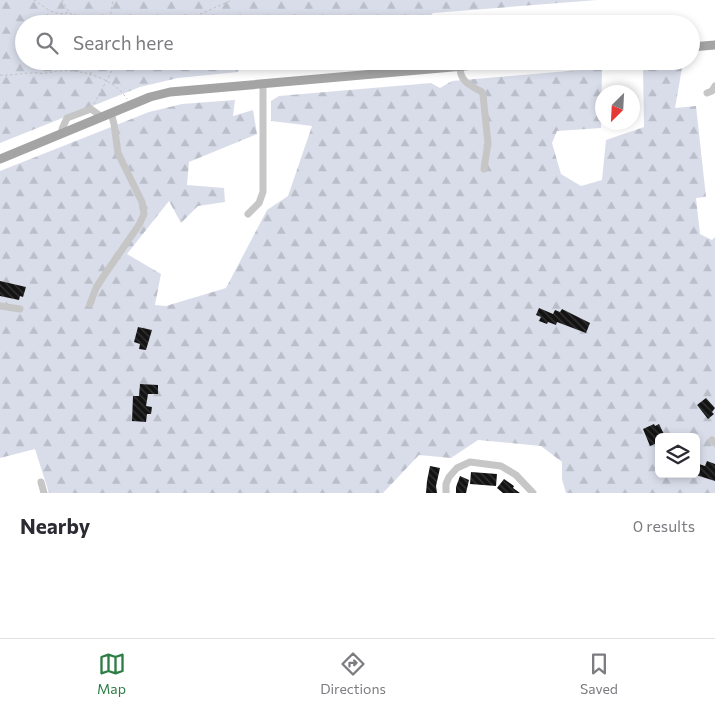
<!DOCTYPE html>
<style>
:root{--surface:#fff;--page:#f2f2f3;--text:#2b2b33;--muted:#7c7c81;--line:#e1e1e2;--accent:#2c7e44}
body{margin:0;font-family:Commissioner,sans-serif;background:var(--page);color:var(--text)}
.controls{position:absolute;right:15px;bottom:15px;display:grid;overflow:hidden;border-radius:8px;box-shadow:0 2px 8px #0003}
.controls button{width:45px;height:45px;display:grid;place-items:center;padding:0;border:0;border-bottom:1px solid var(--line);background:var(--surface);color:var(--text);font:25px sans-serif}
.compass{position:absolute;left:595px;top:85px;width:45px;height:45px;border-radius:50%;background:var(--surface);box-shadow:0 2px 8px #0003;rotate:204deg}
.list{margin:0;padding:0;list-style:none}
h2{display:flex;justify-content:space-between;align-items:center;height:65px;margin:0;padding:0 20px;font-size:21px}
h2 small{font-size:16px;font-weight:400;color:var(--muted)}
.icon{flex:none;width:28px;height:28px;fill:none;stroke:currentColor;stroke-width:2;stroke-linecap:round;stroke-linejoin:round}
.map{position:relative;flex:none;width:715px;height:493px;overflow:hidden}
.search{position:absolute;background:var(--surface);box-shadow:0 2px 8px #0003;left:15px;right:15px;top:15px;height:55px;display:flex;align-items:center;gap:12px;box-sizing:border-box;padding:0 18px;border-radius:28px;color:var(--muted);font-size:19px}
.sheet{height:145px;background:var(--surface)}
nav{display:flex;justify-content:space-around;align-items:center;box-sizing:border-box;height:70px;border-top:1px solid var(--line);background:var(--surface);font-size:14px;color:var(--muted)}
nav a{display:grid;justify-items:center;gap:2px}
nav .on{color:var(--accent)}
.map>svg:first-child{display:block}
.forest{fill:url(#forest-firs);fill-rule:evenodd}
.building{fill:url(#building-back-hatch)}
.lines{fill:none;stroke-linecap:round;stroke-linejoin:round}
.path{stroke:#c0c0c0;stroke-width:1;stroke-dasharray:2.5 2.5;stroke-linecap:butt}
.minor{stroke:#c6c6c6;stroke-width:7}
.major{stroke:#a4a4a4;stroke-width:9}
</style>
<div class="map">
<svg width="715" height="493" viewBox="0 0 715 493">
<defs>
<pattern id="forest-firs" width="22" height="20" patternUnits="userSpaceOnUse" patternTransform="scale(1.25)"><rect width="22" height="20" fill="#d9ddea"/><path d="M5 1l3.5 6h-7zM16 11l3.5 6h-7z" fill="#babec9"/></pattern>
<pattern id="building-back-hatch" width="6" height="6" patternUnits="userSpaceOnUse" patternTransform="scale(1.25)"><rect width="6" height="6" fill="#131313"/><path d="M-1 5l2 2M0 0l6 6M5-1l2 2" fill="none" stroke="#363636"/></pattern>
</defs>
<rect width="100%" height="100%" fill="#fff"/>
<g class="forest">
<path d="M0 0H597L433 13 423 24H24V61H240L238 72 178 78 140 87 0 143Z"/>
<path d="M298 61H367L299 67Z"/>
<path d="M682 61V68L675 108 696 106 706 197 696 198 700 234 712 240 715 237V493H566L562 479V462L541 446 478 440 451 458 419 455 383 493H49L35 449 0 458V171L149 112 182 104 235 100 233 116 253 110 257 134 189 162 187 185 224 188 225 202 198 206 181 223 169 201 127 254 161 274 155 305 166 306 226 288 267 210 288 196 312 126 271 121V101L279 96 431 83 440 88 452 81 602 68 601 128 557 131 552 143 561 174 581 186 602 180 606 140 644 127 643 64ZM659 437H696V474H659Z"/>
</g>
<g class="building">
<path d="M0 281 26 287 23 297 20 296 19 300 0 296Z"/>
<path d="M539 308 553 314 555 310 560 312 562 309 590 323 586 333 557 322 556 325 548 322 547 324 539 321 541 317 536 315Z"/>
<path d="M138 327 152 330 146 350 139 349 140 344 134 342Z"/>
<path d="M140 384 158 385V394H148L146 406 152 407 151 414H147L146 422 132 421 133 396H139Z"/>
<path d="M706 398 715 408 712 412 714 414 708 419 697 405Z"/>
<path d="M654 424 655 426 659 424 664 434 655 439 657 443 650 446 643 429Z"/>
<path d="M707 461 715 464V481L696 475V463L705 466Z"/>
<path d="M430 466 440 468 436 486 437 493H426L427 481Z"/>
<path d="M471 472 497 474 496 486 470 484Z"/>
<path d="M460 476 469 480 466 493H456V487Z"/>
<path d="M504 479 514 486 513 488 520 493H503L497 488Z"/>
</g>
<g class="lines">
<g class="path">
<path d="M34 0C45 7 56 18 69 12"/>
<path d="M62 0 69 12 83 24"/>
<path d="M109 24 113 0"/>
<path d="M189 24 196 16 232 0"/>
<path d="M90 74 99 61"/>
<path d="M0 75C11 76 20 73 31 73 36 72 41 74 46 73 50 73 54 71 58 71 82 69 114 78 127 99"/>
<path d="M94 104 117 61"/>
</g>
<g class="minor">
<path d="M460 67C460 82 470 85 482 92L483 95 488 143 484 169"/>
<path d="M707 93 712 91 715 86"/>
<path d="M63 133 62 129 67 118 91 109 102 117"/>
<path d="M248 214 259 203 263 192V84"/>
<path d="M90 304 96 288 103 277 139 225 144 214 142 202 118 153 114 124 111 113"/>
<path d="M0 306 20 309"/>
<path d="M712 440 715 443"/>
<path d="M41 482 44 493"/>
<path d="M446 493V484L449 477 457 468 470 462 501 466 516 475 533 493"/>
</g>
<g class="major">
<path d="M691 47 715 45"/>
<path d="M0 159 150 97 170 92 522 61"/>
</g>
</g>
</svg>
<div class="controls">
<button><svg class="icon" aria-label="layers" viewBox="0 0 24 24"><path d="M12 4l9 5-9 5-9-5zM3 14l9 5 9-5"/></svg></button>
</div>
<svg class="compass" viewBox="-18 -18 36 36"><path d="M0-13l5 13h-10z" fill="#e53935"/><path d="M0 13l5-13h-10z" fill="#7c7c81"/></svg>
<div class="search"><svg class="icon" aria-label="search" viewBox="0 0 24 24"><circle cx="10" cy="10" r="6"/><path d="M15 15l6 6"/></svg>Search here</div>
</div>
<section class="sheet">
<h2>Nearby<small>0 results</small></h2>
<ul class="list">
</ul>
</section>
<nav>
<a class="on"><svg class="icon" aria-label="map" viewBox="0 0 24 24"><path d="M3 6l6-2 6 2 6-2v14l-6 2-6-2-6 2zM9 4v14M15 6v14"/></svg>Map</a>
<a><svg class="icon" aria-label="directions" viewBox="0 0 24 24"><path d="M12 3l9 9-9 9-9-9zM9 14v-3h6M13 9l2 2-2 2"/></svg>Directions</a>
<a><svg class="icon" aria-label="saved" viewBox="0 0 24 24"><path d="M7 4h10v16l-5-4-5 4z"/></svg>Saved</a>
</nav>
